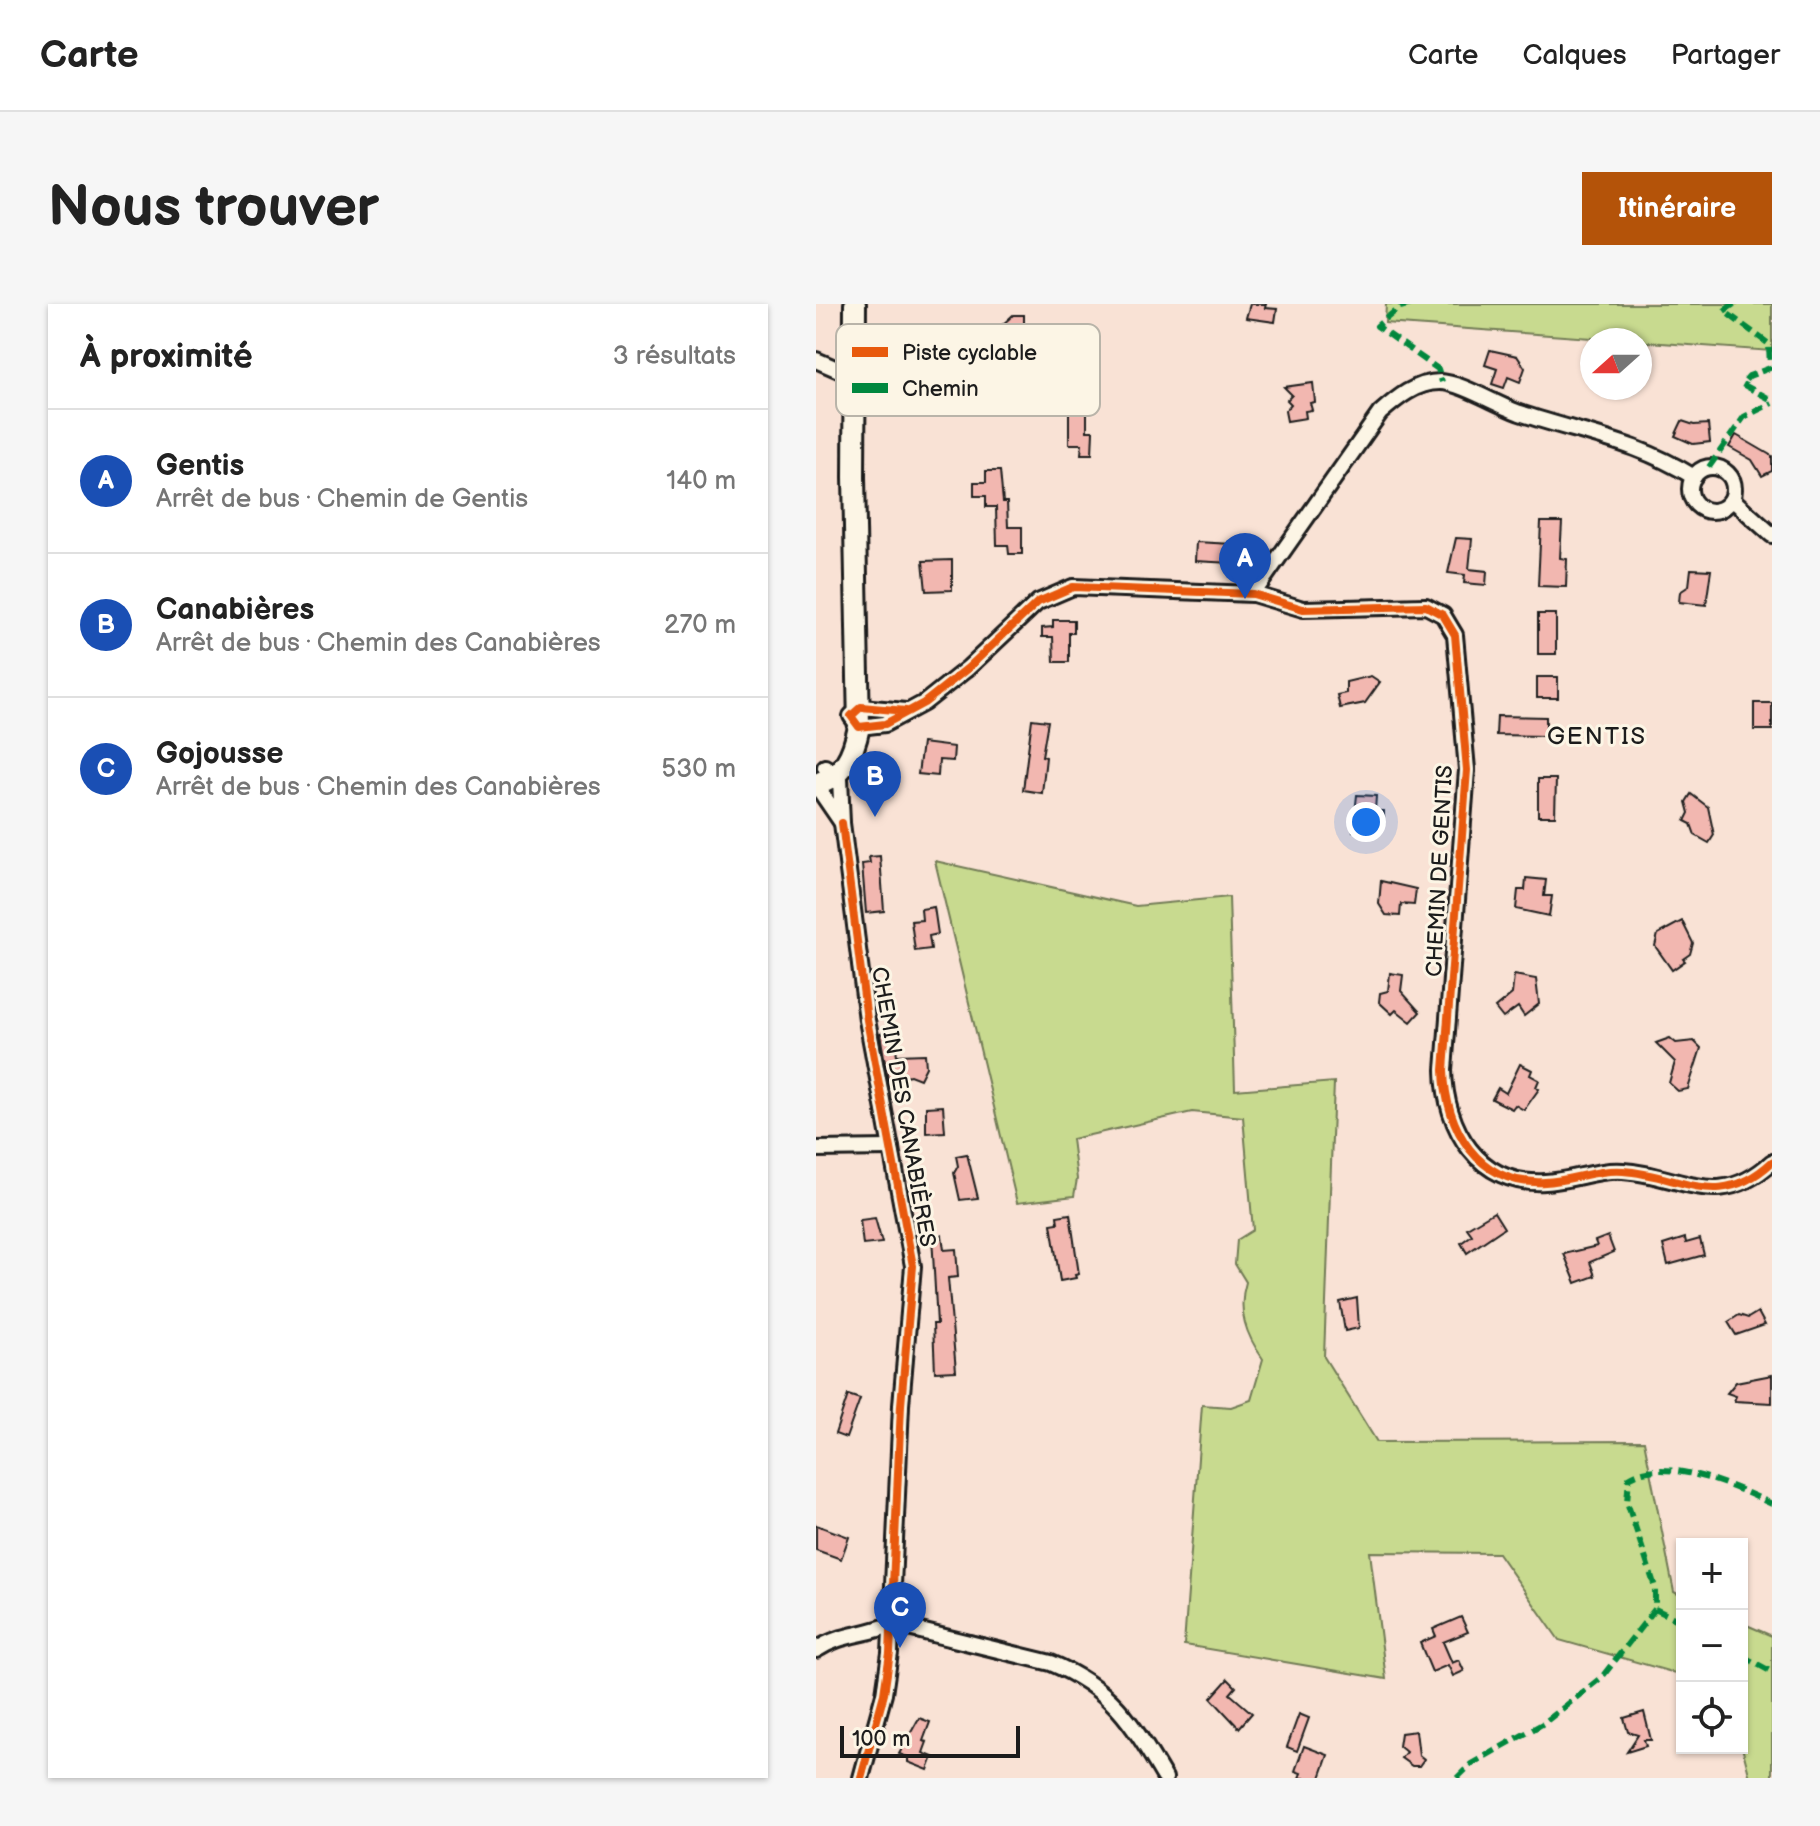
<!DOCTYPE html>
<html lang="fr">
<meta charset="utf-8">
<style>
:root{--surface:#fff;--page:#f6f6f6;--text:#222;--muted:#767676;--line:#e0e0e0;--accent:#b45309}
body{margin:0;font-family:"Balsamiq Sans",sans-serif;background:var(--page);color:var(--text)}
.controls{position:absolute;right:24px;bottom:24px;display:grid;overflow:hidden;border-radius:0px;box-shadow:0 2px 6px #0004}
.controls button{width:72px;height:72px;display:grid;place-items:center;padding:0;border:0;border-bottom:2px solid var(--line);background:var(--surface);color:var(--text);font:40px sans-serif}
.compass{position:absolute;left:764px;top:24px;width:72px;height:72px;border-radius:50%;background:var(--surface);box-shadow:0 2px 6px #0004;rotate:249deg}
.scale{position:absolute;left:24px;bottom:20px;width:180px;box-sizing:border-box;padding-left:8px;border:4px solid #1c1c1c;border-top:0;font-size:22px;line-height:28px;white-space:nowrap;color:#1c1c1c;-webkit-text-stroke:6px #fcf5e5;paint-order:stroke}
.you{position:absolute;left:550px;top:518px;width:28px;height:28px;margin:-20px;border:6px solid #fff;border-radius:50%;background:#1a73e8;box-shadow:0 0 0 12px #1a73e833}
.badge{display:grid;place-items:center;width:52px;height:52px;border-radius:50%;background:var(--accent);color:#fff;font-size:26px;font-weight:700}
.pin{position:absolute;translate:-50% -66px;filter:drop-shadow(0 2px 4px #0008)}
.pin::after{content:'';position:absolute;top:42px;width:28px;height:24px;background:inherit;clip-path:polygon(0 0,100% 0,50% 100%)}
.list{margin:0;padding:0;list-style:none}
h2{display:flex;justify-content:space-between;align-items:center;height:104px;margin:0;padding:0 32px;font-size:34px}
h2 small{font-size:26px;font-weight:400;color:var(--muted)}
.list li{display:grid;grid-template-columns:52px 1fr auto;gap:24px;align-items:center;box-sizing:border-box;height:144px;padding:0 32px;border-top:2px solid var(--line)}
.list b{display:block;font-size:30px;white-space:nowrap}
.list p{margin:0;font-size:26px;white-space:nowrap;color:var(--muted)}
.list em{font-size:26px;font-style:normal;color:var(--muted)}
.icon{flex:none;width:44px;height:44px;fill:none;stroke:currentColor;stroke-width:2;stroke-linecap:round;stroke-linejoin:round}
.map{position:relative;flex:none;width:956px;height:1474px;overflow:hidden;border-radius:0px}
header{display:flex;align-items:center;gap:48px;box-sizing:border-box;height:112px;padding:0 40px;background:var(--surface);border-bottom:2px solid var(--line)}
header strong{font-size:38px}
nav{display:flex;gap:44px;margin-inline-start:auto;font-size:28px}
.intro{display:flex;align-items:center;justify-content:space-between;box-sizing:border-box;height:192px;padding:0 48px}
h1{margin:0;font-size:56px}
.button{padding:20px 36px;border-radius:0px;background:var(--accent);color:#fff;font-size:28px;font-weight:700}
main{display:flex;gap:48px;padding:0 48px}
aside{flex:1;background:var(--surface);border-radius:0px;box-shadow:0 2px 6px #0004}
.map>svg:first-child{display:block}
.green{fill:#c8da8f;stroke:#727b56;stroke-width:2}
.building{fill:#f2b7b0;stroke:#1c1c1c;stroke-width:2}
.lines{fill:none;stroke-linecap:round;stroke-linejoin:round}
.street-casing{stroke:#1c1c1c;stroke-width:20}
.secondary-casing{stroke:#1c1c1c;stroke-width:26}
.street{stroke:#fcf5e5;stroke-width:14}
.secondary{stroke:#fcf5e5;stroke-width:20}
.quiet{stroke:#00873e;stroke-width:6;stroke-dasharray:12 6;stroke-linecap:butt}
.cycleway-casing{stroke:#fcf5e5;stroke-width:13}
.cycleway{stroke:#e8590c;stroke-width:8}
.labels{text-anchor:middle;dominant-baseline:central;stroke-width:6;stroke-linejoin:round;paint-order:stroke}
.street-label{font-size:22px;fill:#1c1c1c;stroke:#fcf5e5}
.neighbourhood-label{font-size:24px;letter-spacing:2px;fill:#1c1c1c;stroke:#fcf5e5}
.key{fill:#fcf5e5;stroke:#b9b4a9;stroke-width:2}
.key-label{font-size:22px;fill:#1c1c1c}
</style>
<header>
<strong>Carte</strong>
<nav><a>Carte</a><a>Calques</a><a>Partager</a></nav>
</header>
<div class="intro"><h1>Nous trouver</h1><a class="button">Itinéraire</a></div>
<main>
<aside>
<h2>À proximité<small>3 résultats</small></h2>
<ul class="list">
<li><span class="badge" style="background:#1a4fb4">A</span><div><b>Gentis</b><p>Arrêt de bus · Chemin de Gentis</p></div><em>140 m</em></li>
<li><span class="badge" style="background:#1a4fb4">B</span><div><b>Canabières</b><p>Arrêt de bus · Chemin des Canabières</p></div><em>270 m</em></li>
<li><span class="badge" style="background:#1a4fb4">C</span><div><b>Gojousse</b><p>Arrêt de bus · Chemin des Canabières</p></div><em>530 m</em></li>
</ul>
</aside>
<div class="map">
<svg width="956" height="1474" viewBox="0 0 956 1474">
<rect width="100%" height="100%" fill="#f9e2d5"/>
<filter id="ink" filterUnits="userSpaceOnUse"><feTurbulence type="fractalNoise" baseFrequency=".0125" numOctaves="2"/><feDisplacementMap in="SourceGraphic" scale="16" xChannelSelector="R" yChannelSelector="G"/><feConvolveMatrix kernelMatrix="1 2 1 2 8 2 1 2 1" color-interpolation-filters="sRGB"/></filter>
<g filter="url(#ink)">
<g class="green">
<path d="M570 0H956V47L569 19Z"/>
<path d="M119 557 320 602 413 593 419 786 518 778 508 1053 561 1138 828 1137 858 1288 866 1292V1371L743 1336 682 1249 554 1248 570 1375 368 1341 386 1101 415 1103 435 1096 447 1055C430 1031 421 1007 430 978L419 960 421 936 437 926 427 813 376 808 256 835 261 875 258 892 201 899Z"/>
<path d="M926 1319 956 1332V1474H934L926 1443Z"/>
</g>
<g class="building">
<path d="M434 0H450L449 4 461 5 459 18 430 14Z"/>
<path d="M197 11H208V38L202 42 203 56 185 64 184 23Z"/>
<path d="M674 46 701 52 709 64 704 78 692 73 688 84 676 80 681 65 669 61Z"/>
<path d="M497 79 499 98 494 99 496 106 489 107 490 114 471 117 469 107 475 100 471 96 476 91 468 83Z"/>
<path d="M253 107H271V127H277L276 150H265L266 140H253Z"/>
<path d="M866 117 878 121 892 120 894 138 877 140 859 132Z"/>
<path d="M920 131 956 152V167L946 172 936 156 913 143Z"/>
<path d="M170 167H184L187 198H191L192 223H206V250H193L192 241H181L180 203H170V192H158V178H170Z"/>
<path d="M725 218H746L744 254 751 255 750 283 722 282Z"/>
<path d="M640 234 656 235 653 265 671 267 670 281 648 279 649 271 632 269Z"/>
<path d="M380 238 416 240 415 259 379 257Z"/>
<path d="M136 256V286L110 287 107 257Z"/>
<path d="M875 265 895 266 890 301 863 298 864 288 873 282Z"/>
<rect x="722" y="310" width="18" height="40"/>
<path d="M237 316H258V329H253V358H238L237 333H226V324L237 323Z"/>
<path d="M555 372 564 378 549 399 524 404 521 391 530 389V378Z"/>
<rect x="721" y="373" width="21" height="21"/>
<rect x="938" y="399" width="18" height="27"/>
<path d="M681 412 730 413V432L680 431Z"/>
<path d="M216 415 232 417 226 452 230 453 226 489 207 486Z"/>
<path d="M106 439 138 443 137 457 123 456 122 472 102 470Z"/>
<path d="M722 475H740L739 512H722Z"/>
<path d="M875 490 892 503 898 531 893 539 879 531 875 520 869 517 873 509 870 498Z"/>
<path d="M541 491 560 492 559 507H568V519L549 518V527H537Z"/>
<path d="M64 552 68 607 50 609 46 560 54 559 53 553Z"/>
<path d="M710 574 730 576 728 592H736L733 612 700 605 702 586H709Z"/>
<path d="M565 577 600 585 598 601 585 600 584 612 570 611 563 600Z"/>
<path d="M118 603 122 630 113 632 115 645 99 647 95 617 106 616 105 605Z"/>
<path d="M866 617 877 639 874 650 867 655 869 657 856 666 839 642 842 630Z"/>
<path d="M574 669 587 671 585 687 604 708 595 718 580 706 576 710 563 698 564 689 572 687Z"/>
<path d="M698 671 720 675 723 700 708 712 702 703 687 714 679 704 696 690Z"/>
<path d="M77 727 81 751 109 750 110 763 104 775 94 771 72 776 64 730Z"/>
<path d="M854 734 860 739 878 737 885 744 872 785 862 787 853 779 859 758 840 739Z"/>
<path d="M704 760 716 766 714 771 723 776 720 783 723 785 708 806 699 801 696 805 676 795 682 784 690 789Z"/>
<path d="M127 802 129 828 110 829V803Z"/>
<path d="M151 850 162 894 144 896 138 869 142 862 140 852Z"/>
<path d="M678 908 688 924 651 949 645 939 656 931 651 924Z"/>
<path d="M254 910 263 970 259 971 260 974 244 977 235 920 242 919 241 912Z"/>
<path d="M59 914 66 939 47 941 44 916Z"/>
<path d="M126 931 128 946 140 945 142 973 132 974 140 1067 119 1068 117 1020H121L116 932Z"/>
<path d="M792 932 798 948 774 958 779 972 760 979 748 950 781 942 779 937Z"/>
<path d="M869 934 870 939 884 935 888 951 852 961 847 941Z"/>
<path d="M541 994 543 1024 529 1027 524 998Z"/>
<path d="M942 1008 949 1021 920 1031 912 1018 923 1011 932 1014Z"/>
<path d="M956 1071V1099L918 1097 920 1092 911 1089 920 1078Z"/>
<path d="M32 1091 44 1095 30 1134 19 1130Z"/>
<path d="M0 1221 33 1233 25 1255 0 1246Z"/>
<path d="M645 1313 652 1328 627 1338 636 1359 643 1356 648 1367 637 1372 632 1361 616 1368 604 1339 620 1332 617 1325Z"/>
<path d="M412 1375 420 1383 414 1390 436 1409 423 1424 395 1394Z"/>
<path d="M828 1408 835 1436H828L830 1442 811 1448 822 1431 812 1428 808 1414Z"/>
<path d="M483 1410 493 1414 481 1447 471 1443Z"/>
<path d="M103 1414 114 1418 107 1437 111 1438 107 1449 117 1453 112 1466 92 1458V1453L83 1450Z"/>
<path d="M600 1427 603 1451 608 1455 603 1462H596L585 1454 590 1448 583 1442 585 1429Z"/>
<path d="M488 1442 512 1451 504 1474H483L485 1469 479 1467Z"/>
</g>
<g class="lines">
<defs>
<g id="street">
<path d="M0 56 23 66 38 68"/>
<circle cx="896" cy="185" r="22"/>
<path d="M916 195 956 231"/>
<path d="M437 290 564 109C581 94 600 78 624 78 644 78 683 102 704 109 769 131 818 136 878 173"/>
<path d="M90 407 45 403 35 412 43 423 69 420 108 399 152 364 222 298 257 283 437 290 487 305 610 302 627 311 639 331 651 466 628 766C629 824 662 882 729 878 755 877 781 865 807 867 867 871 902 908 956 858"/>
<path d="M0 481 26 519 24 474 9 463"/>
<path d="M26 519 51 716 97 962 85 1101 74 1349 68 1390 45 1474"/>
<path d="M0 845 75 844"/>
<path d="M76 1320 235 1359C297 1385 316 1419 349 1474"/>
<path d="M0 1346C25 1329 49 1332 76 1320"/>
</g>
<path id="secondary" d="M0 480C29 471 37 451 43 423L38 173 39 0"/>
</defs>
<use href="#street" class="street-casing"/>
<use href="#secondary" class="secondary-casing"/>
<use href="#street" class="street"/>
<use href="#secondary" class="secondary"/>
<g class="quiet">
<path d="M595 0 584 3 561 22 622 65 626 78"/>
<path d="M918 0 908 7 953 40 954 64 933 72 926 80 956 96"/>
<path d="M893 163 928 113 956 99"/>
<path d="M839 1305 866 1318"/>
<path d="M926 1352 956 1368"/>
<path d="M641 1474 655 1460 728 1419 786 1373 839 1305V1283L811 1198 813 1174C849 1151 920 1183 956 1200"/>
</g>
<defs>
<g id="cycleway">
<path d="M90 407 45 403 35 412 43 423 69 420 108 399 152 364 222 298 257 283 437 290 487 305 610 302 627 311 639 331 651 466 628 766C629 824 662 882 729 878 755 877 781 865 807 867 867 871 902 908 956 858"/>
<path d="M26 519 51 716 97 962 85 1101 74 1349 68 1390 45 1474"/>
</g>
</defs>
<use href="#cycleway" class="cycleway-casing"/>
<use href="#cycleway" class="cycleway"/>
</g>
</g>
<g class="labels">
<g class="street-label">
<text transform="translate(624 567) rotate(-87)">CHEMIN DE GENTIS</text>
<text transform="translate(87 803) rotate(80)">CHEMIN DES CANABIÈRES</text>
</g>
<g class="neighbourhood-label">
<text x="781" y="432">GENTIS</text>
</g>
</g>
<rect x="20" y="20" width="264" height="92" rx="12" class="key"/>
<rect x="36" y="43" width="36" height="10" fill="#e8590c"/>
<rect x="36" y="79" width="36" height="10" fill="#00873e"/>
<g class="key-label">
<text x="86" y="56">Piste cyclable</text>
<text x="86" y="92">Chemin</text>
</g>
</svg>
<div class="controls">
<button>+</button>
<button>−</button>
<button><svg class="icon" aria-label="locate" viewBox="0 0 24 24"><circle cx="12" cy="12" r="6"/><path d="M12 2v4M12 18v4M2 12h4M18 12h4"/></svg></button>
</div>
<svg class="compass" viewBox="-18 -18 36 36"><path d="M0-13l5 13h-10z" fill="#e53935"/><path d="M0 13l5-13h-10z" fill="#767676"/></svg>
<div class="scale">100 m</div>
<div class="you"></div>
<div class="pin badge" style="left:429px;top:295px;background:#1a4fb4">A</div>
<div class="pin badge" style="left:59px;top:513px;background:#1a4fb4">B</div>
<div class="pin badge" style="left:84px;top:1344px;background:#1a4fb4">C</div>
</div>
</main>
